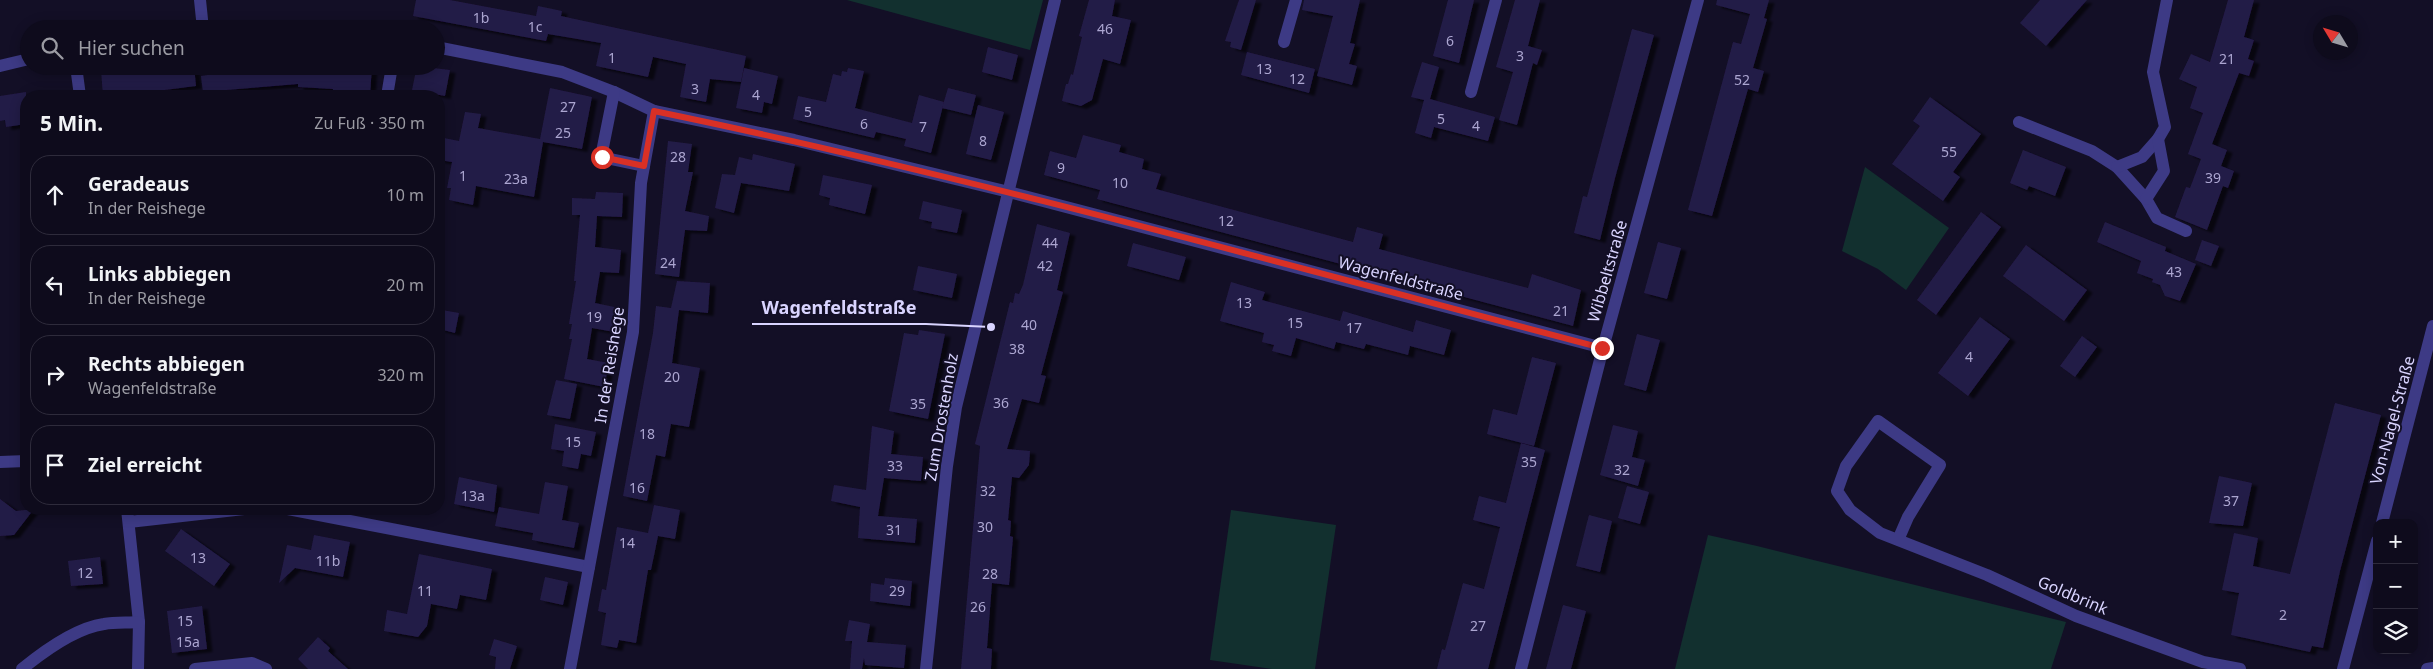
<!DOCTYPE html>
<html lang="de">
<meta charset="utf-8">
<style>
:root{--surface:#0e0b1c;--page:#1c1929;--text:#f1f3f6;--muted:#9b9ba3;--line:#2e2b3b}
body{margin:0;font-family:"Noto Sans",sans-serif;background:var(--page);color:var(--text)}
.controls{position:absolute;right:15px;bottom:15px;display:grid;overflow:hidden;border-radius:10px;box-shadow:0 2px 12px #0003}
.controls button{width:45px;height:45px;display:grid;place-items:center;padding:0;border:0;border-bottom:1px solid var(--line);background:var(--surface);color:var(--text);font:25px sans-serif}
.compass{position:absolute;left:2313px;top:15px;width:45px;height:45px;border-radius:50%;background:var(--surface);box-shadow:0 2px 12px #0003;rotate:308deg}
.stop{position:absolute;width:15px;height:15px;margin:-11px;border:4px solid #d93025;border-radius:50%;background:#fff}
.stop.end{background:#d93025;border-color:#fff;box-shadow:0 1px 5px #0008}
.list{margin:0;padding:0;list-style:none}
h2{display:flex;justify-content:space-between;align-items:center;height:65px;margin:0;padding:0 20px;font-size:21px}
h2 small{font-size:16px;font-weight:400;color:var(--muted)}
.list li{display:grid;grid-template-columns:32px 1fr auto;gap:15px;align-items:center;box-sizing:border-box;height:80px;margin:0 10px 10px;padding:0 10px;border:1px solid var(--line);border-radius:20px}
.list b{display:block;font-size:19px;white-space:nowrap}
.list p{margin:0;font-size:16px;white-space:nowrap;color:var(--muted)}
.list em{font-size:16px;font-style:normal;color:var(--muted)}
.icon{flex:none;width:28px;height:28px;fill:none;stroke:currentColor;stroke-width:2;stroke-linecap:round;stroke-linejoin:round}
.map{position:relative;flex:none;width:2433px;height:669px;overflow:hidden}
.search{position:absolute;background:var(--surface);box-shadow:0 2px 12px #0003;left:20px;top:20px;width:425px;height:55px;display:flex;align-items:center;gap:12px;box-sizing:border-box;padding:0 18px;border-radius:28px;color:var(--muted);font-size:19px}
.panel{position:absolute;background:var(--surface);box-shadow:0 2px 12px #0003;left:20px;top:90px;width:425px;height:425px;border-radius:20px}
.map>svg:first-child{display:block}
.green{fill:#12302f}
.building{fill:#241b47;filter:url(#shadow)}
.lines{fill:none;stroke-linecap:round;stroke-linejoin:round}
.minor{stroke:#3d3a85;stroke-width:12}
.route{stroke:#d93025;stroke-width:6}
.labels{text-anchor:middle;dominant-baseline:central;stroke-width:4;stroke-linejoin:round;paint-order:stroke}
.number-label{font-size:14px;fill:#aca6d1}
.street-label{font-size:16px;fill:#d9d4ff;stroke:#130f26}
.leader{fill:none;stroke:#d9d4ff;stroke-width:2}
.callout-dot{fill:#d9d4ff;stroke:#130f26;stroke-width:2}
.callout-label{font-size:18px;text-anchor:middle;font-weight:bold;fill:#d9d4ff;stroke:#130f26;stroke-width:4;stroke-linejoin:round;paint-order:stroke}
</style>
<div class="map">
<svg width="2433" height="669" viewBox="0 0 2433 669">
<defs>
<filter id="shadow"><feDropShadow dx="5.5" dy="3" stdDeviation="1" flood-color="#0009"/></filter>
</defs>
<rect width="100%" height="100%" fill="#130f26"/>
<g class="green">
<path d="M847 0H1043L1030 50Z"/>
<path d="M1865 167 1949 228 1906 290 1878 269 1842 251Z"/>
<path d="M1231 510 1336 525 1315 669H1272L1210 660Z"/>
<path d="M1708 535 1757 546 2066 622 2051 669H1675Z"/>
</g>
<g class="building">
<path d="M416 0H450L536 16 538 6 562 11 561 16 746 56 741 82 710 79 706 102 680 97 686 64 653 57 648 77 596 66 601 43 548 34 546 41 413 16Z"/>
<path d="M1089 0H1115L1112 16 1131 20 1120 64 1103 59 1092 100 1081 106 1062 101 1066 84H1068L1071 74 1073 75 1082 37 1079 36Z"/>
<path d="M1239 0H1256L1241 50 1230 47 1231 42 1225 41Z"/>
<path d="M1304 0H1360L1350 43 1355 44 1349 64 1357 66 1352 85 1317 76 1333 16 1302 10Z"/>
<path d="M1448 0H1474L1459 63 1433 56Z"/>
<path d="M1515 0H1540L1528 46 1542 50 1537 65 1533 63 1517 125 1499 120 1513 72 1496 67Z"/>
<path d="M1717 0H1769L1764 18 1767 19 1753 68 1764 71 1758 92 1748 89 1712 216 1688 210 1733 42 1741 44 1750 14 1716 5Z"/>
<path d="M2040 0H2087L2046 46 2020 23Z"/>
<path d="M2228 0H2254L2244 37 2254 40 2248 59 2254 61 2249 76 2239 73 2212 144 2227 150 2221 166 2234 171 2228 188 2223 186 2207 230 2175 217 2186 187 2190 188 2201 159 2188 154 2203 113 2190 108 2197 87 2179 79 2191 54 2210 62Z"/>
<path d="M1632 29 1654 35 1615 178 1600 240 1574 233 1583 196 1587 197Z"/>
<path d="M988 47 1018 55 1012 80 982 72Z"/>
<path d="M1247 52 1315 69 1309 93 1241 75Z"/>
<path d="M1422 62 1439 67 1430 99 1495 117 1488 141 1434 127 1431 138 1415 133 1424 100 1411 97Z"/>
<path d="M131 66H194L196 86 157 91V96H103L101 70Z"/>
<path d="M228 66H372L370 96H332L333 89 298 87V84L203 92 201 76 229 72Z"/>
<path d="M417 66 450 70 445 96 412 90Z"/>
<path d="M744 68 778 76 772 104 764 102 762 113 736 108Z"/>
<path d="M848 68 864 71 855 108 912 123 919 95 944 102 931 153 904 146 906 139 876 132 874 138 793 119 798 96 826 102 833 74 841 76 842 71 847 72Z"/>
<path d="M550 88 592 97 582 149 543 142 534 197 476 186 473 205 449 200 451 188H447L452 162 439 160 444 138 459 141 465 112 481 114 478 128 540 139Z"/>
<path d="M948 88 976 95 971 115 942 108Z"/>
<path d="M26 92V124L6 127 5 120 0 121V96Z"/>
<path d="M1930 97 1981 134 1953 172 1960 177 1943 201 1892 164 1920 126 1913 121Z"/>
<path d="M978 105 1004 112 991 160 966 154Z"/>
<path d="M1083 135 1121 145 1119 152 1144 159 1142 169 1161 174 1156 189 1353 242 1357 227 1383 234 1379 249 1528 288 1532 274 1581 290 1573 326 1097 199 1100 190 1044 175 1050 151 1076 158Z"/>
<path d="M668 141 692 144 688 172H693L685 211 709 216 707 231 685 230 679 277 655 274Z"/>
<path d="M2023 150 2066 167 2055 196 2029 186 2027 190 2010 183Z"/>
<path d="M753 154 795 164 789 191 741 183 734 213 715 208 722 174 735 175 739 157 752 160Z"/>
<path d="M823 175 872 185 865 214 829 205 830 198 819 195Z"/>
<path d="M596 192 623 193 622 217 597 216 595 247 621 250 619 273 600 272 595 303 619 308 614 332 592 328 587 359 609 363 604 387 564 379 572 339H569L572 324H569L576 281H574L580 215H572V198L595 199Z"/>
<path d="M923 201 962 210 957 233 931 228 932 222 919 219Z"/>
<path d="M1981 212 2001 227 1936 315 1917 300Z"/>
<path d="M2105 222 2166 247 2165 251 2196 264 2180 301 2165 296 2160 285 2152 282 2153 279 2137 273 2141 261 2097 242Z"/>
<path d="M1037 224 1070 233 1057 290 1063 292 1041 375 1046 376 1039 403 1022 399 1007 449 1030 451 1029 465 1019 478 1012 477 1008 520 1011 521 1010 536 1013 537 1009 585 992 583 987 648 992 649 991 669H961L980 446 975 444 1010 302 1013 303 1015 293 1019 294 1023 285Z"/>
<path d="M2202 240 2219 246 2211 266 2195 260Z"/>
<path d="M1658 242 1681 248 1667 299 1644 293Z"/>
<path d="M1133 243 1186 257 1179 280 1127 266Z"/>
<path d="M2026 245 2087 290 2064 321 2003 276Z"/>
<path d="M918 266 957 274 952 298 913 290Z"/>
<path d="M677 281 710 283 708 313 679 310 672 363 700 368 689 427 671 424 665 457 656 455 647 501 623 496 653 333 656 306 671 308Z"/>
<path d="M1231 282 1265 292 1262 300 1340 321 1343 311 1413 332 1416 320 1451 330 1444 355 1410 346 1408 355 1366 344 1364 349 1336 342 1334 349 1296 338 1291 356 1272 351 1274 345 1262 342 1264 333 1220 321Z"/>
<path d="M442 310 459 313 455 333 439 329V311Z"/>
<path d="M1980 317 2010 339 1968 396 1938 373Z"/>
<path d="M919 330 945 334 928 419 889 411 904 333 918 335Z"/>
<path d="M1637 334 1660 340 1646 391 1624 385Z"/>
<path d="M2082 336 2097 347 2075 377 2060 366Z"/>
<path d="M1532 357 1556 363 1534 446 1487 434 1493 409 1517 415Z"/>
<path d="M556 380 577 384 570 419 547 415Z"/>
<path d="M2335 403 2381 415 2340 571 2323 648 2312 646 2310 652 2231 635 2239 593 2222 590 2234 533 2258 538 2253 566 2290 574Z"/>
<path d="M555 424 596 432 591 456 581 454 578 469 562 466 564 451 551 449Z"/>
<path d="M1613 425 1638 431 1632 457 1645 460 1638 486 1600 475Z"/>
<path d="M872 426 894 431 891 454 923 457 921 481 884 478 878 516 917 519 915 543 858 538 860 507 831 501 834 485 866 490Z"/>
<path d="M1521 443 1545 450 1488 669H1437L1442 649 1445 650 1463 583 1484 589 1500 527 1473 520 1479 496 1506 503Z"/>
<path d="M2219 476 2252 483 2243 526 2209 523Z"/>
<path d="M459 477 497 485 494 512 454 504Z"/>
<path d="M545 482 568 486 562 520 579 523 574 548 532 540 533 533 495 526 499 507 539 514Z"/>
<path d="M1627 486 1649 492 1640 524 1618 518Z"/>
<path d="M0 499 16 511 34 509 14 535 0 536Z"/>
<path d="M654 505 680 510 675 539 658 536 651 570H648L636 643 619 640 617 648 601 645 606 613 598 611 602 589 606 590 617 527 648 533Z"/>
<path d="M1589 515 1612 521 1600 572 1576 566Z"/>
<path d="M181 529 230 564 214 586 165 551Z"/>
<path d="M314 535 350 542 343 577 295 568 279 583 287 545 311 550Z"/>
<path d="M419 554 492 569 486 600 460 595 457 609 431 604 427 626 418 637 384 631 387 610 407 614Z"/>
<path d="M100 557 103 584 71 586 68 561Z"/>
<path d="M545 577 568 582 563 605 540 600Z"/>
<path d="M885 578 912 581 910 606 870 601 871 583 884 585Z"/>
<path d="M1563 605 1586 611 1571 669H1546Z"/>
<path d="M202 606 207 649 172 653 167 611Z"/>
<path d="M849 620 870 624 867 642 906 645 904 668 865 665 864 658 862 669H850L852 641H845Z"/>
<path d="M318 637 330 648 328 651 348 669H308L298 659Z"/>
<path d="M494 639 517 646 510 669H495L496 657 489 655Z"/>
</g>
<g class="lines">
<g class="minor">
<path d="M200 0 203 29"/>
<path d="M1284 42 1296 0"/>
<path d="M436 47 562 72 614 92 654 111 794 140 1009 192 1603 348"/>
<path d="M0 66 29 59"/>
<path d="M76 66 80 96"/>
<path d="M614 92 601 157 644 166"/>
<path d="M1471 92 1496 0"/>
<path d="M387 96 392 66"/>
<path d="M2019 122 2092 151 2117 167 2146 199 2157 218 2186 231"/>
<path d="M2117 167 2142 157 2158 139 2165 127 2153 72 2167 0"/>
<path d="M2146 199 2164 171 2158 139"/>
<path d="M0 462 26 461"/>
<path d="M127 509 139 622 138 669"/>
<path d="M288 509 589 567"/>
<path d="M129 522 244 509"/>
<path d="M2382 523 2433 326"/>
<path d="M1898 540 1908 517 1940 465 1878 421 1846 466 1837 491 1850 510 1880 533 1987 575 2076 616 2203 662 2240 669"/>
<path d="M22 669C44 651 75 628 104 624 115 622 128 623 139 622"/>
<path d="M195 669 252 663 266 669"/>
<path d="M570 669 633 332 641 183 654 111"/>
<path d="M926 669 947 466 956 407 1055 0"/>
<path d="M1521 669 1603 348 1698 0"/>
<path d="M2343 669 2377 541"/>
<path d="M2427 669 2433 668"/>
</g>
</g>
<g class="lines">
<path class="route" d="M602 157 644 166 654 111C973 177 1287 265 1602 348"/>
</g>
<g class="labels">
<g class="number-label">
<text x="481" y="17">1b</text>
<text x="535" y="26">1c</text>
<text x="1105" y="28">46</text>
<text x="1450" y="40">6</text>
<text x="1520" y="55">3</text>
<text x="612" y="57">1</text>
<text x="2227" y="58">21</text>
<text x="1264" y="68">13</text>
<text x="1297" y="78">12</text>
<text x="1742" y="79">52</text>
<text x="695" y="88">3</text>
<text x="756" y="94">4</text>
<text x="568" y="106">27</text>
<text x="808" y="111">5</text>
<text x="1441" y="118">5</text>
<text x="864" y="123">6</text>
<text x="1476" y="125">4</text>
<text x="923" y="126">7</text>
<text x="563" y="132">25</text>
<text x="983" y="140">8</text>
<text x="1949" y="151">55</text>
<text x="678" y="156">28</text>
<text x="1061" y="167">9</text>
<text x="463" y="175">1</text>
<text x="2213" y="177">39</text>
<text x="516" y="178">23a</text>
<text x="1120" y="182">10</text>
<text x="1226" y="220">12</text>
<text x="1050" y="242">44</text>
<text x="668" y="262">24</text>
<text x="1045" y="265">42</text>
<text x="2174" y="271">43</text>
<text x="1244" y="302">13</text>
<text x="1561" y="310">21</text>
<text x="594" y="316">19</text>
<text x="1295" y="322">15</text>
<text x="1029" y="324">40</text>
<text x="1354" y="327">17</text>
<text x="1017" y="348">38</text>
<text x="1969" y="356">4</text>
<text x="672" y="376">20</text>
<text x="1001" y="402">36</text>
<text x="918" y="403">35</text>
<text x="647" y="433">18</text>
<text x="573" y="441">15</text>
<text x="1529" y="461">35</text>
<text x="895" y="465">33</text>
<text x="1622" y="469">32</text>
<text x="637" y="487">16</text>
<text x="988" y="490">32</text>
<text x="473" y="495">13a</text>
<text x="2231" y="500">37</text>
<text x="985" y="526">30</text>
<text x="894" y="529">31</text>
<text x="627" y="542">14</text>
<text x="198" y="557">13</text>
<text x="328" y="560">11b</text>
<text x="85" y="572">12</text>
<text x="990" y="573">28</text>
<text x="425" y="590">11</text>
<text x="897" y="590">29</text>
<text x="978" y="606">26</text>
<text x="2283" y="614">2</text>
<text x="185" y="620">15</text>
<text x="1478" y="625">27</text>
<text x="188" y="641">15a</text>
</g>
<g class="street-label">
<text transform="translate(1607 271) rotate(-74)">Wibbeltstraße</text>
<text transform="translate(1401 278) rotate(15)">Wagenfeldstraße</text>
<text transform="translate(609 365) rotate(-81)">In der Reishege</text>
<text transform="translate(941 417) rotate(-80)">Zum Drostenholz</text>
<text transform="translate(2392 420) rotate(-75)">Von-Nagel-Straße</text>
<text transform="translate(2073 595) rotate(23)">Goldbrink</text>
</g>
</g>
<path class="leader" d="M991 327L926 324H752"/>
<circle class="callout-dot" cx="991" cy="327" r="5"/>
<g class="callout-label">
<text x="839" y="314">Wagenfeldstraße</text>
</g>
</svg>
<div class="controls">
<button>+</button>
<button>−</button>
<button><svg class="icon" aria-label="layers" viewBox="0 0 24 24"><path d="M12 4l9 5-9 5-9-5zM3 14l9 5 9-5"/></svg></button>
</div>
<svg class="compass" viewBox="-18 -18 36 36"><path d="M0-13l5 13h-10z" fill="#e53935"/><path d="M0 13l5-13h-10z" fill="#9b9ba3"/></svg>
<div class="stop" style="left:602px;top:157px"></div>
<div class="stop end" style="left:1602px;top:348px"></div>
<div class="search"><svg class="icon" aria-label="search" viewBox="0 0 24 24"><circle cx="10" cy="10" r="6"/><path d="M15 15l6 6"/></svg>Hier suchen</div>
<section class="panel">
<h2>5 Min.<small>Zu Fuß · 350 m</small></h2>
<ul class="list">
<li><svg class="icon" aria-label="ahead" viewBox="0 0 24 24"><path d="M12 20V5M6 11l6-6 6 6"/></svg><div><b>Geradeaus</b><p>In der Reishege</p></div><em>10 m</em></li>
<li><svg class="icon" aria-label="left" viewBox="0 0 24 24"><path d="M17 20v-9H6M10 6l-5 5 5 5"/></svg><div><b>Links abbiegen</b><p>In der Reishege</p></div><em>20 m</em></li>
<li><svg class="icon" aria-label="right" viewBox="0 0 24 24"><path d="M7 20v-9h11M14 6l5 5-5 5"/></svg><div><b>Rechts abbiegen</b><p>Wagenfeldstraße</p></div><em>320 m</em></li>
<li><svg class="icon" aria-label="arrive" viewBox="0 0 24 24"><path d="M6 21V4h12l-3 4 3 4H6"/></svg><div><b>Ziel erreicht</b></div></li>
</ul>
</section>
</div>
